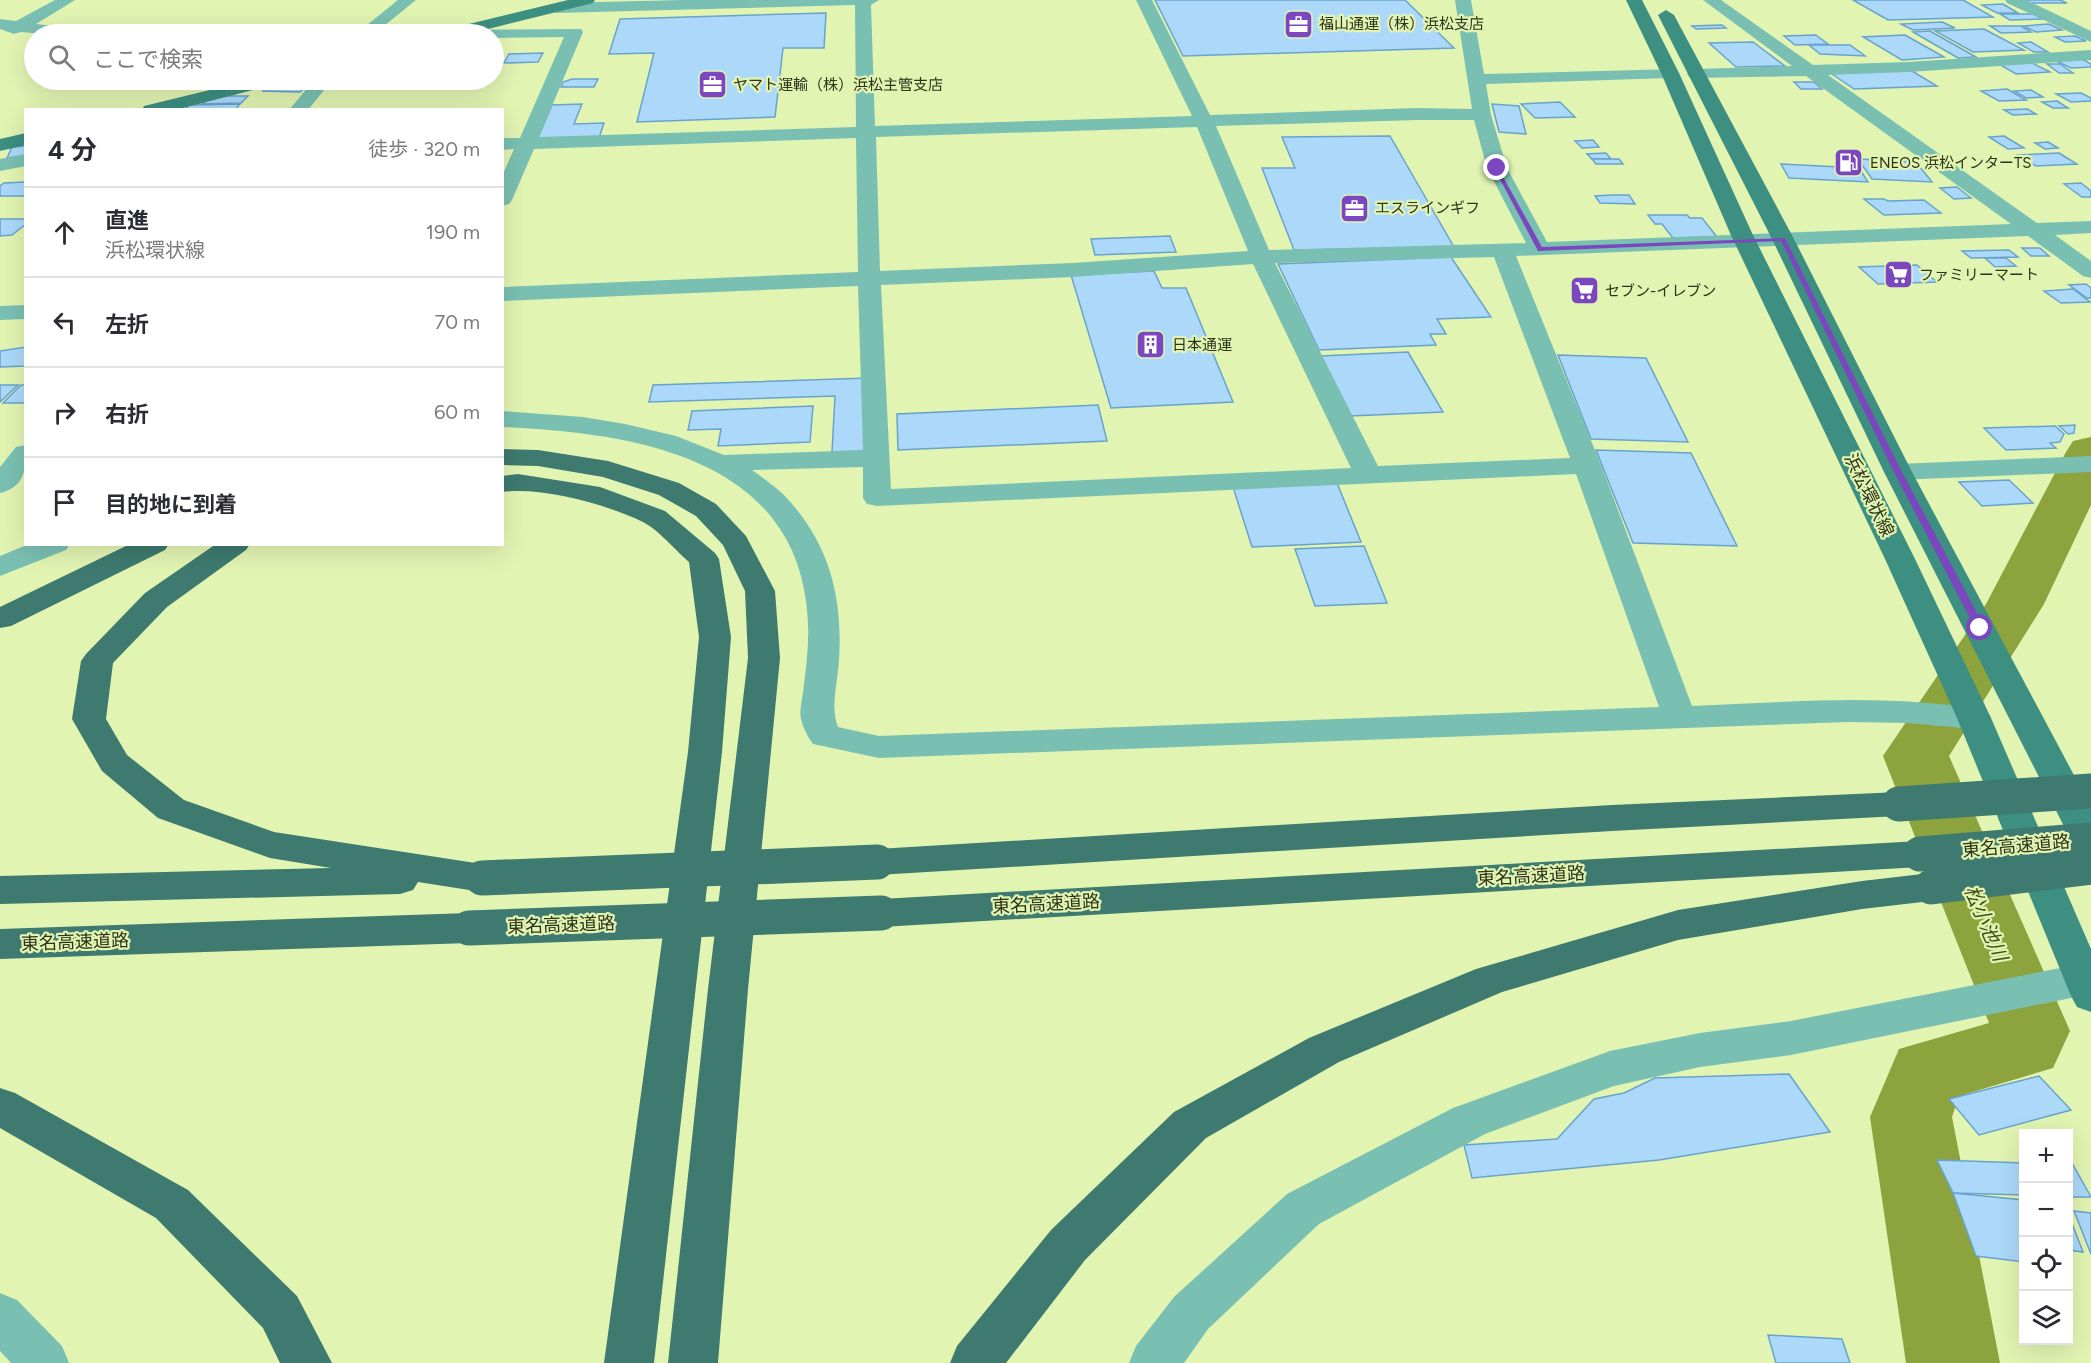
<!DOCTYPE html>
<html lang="ja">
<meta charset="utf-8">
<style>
:root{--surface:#fff;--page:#f7f7f7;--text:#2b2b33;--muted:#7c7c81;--line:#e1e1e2}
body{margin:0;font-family:Figtree,"Noto Sans JP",sans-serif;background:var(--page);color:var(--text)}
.controls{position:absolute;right:18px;bottom:18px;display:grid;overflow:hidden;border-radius:0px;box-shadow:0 6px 24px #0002}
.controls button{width:54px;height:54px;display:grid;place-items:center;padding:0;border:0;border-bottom:2px solid var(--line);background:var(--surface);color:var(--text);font:30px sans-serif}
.stop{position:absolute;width:18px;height:18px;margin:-14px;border:4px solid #7b47be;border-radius:50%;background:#fff}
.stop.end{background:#7b47be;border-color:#fff;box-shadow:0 2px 6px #0008}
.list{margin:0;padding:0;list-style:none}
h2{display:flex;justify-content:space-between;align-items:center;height:78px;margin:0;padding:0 24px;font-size:26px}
h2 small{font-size:20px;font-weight:400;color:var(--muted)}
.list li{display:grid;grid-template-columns:39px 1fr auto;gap:18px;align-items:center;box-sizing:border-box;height:90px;padding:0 24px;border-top:2px solid var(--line)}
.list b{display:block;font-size:22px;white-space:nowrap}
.list p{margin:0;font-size:20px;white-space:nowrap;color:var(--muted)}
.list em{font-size:20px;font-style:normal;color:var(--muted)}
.icon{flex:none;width:33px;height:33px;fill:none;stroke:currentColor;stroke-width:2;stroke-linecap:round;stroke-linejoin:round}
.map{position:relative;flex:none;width:2091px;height:1363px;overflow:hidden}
.search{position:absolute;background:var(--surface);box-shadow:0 6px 24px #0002;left:24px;top:24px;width:480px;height:66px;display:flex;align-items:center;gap:15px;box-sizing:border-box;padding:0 21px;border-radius:33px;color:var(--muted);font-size:22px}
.panel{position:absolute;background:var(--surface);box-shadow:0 6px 24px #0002;left:24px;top:108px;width:480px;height:438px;border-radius:0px}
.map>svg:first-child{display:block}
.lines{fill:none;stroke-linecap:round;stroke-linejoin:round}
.river{fill:#8da33d;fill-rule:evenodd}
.building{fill:#acd9f9;stroke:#68a3cc;stroke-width:1.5}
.minor{fill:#7ac0b2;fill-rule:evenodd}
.major{fill:#3d8f81;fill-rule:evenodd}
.highway{fill:#3e7a6f;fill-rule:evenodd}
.highway-bridge{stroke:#3e7a6f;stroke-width:35}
.route{fill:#7b47be}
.labels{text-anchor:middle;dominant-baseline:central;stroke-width:4.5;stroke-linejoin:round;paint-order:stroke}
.far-poi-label{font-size:15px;fill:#2c3319;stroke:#e2f4b2;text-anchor:start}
.street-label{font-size:18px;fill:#2c3319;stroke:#e2f4b2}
.water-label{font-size:20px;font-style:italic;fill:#434f1a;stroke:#e2f4b2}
</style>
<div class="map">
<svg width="2091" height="1363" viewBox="0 0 2091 1363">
<rect width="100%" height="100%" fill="#e2f4b2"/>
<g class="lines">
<path class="river" d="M2091 437V505L2044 604 1949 756 2070 1031 2053 1068 1959 1096 1952 1117 2000 1363H1906L1870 1117 1899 1049 1989 1023 1883 756 1986 604 2066 452 2073 441Z"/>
</g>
<g class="building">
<path d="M1155 0H1405L1454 48 1183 56Z"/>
<path d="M1853 0H1963L1993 17 1888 20Z"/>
<path d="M2024 0H2060L2067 3H2030Z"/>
<path d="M2003 4 2018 13H1997L1982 5Z"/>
<path d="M826 13 824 48H783L775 117 637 122 654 53 609 54 620 19Z"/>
<path d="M2000 14H2033L2043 19 2010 20Z"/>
<path d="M1942 22 1955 28 1913 30 1901 24Z"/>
<path d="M2049 24 2062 30 2036 32 2023 26Z"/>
<path d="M1722 25 1726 28 1696 29 1692 26Z"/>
<path d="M1990 26H2021L2031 32 2001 33Z"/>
<path d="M1984 29 2024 50 1973 52 1935 31Z"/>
<path d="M1930 31 1976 57 1958 58 1913 32Z"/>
<path d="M1816 35 1828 44 1795 45 1784 36Z"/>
<path d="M1905 35 1944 57 1902 60 1863 37Z"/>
<path d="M2075 36 2086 41 2065 42 2055 37Z"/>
<path d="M1753 42 1785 66 1736 67 1709 43Z"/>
<path d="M2031 42 2048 52H2034L2018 43Z"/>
<path d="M1809 45H1850L1865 56 1820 54Z"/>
<path d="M543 53 538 62 504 63 509 54Z"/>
<path d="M2080 58 2091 64V67L2071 68 2054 60Z"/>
<path d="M2030 62 2050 72 2016 74 1997 63Z"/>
<path d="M2047 64H2060L2073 73H2059Z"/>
<path d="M1907 68 1937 86 1854 89 1829 72Z"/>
<path d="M572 79H598L594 87H561L563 82Z"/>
<path d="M346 80H384L379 85 341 86Z"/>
<path d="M444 80H483L479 85 440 86Z"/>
<path d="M1794 82H1814L1822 89H1801Z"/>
<path d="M271 83H309L300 92 263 91Z"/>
<path d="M2007 89 2026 100 1999 101 1981 91Z"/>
<path d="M2031 90 2043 97 2026 98 2014 91Z"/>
<path d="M2081 93 2091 98V101L2071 102 2056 94Z"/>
<path d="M222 96H248L241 103 202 104 208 99Z"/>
<path d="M2057 101 2068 108H2053L2042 102Z"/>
<path d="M1560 102 1575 117 1535 118 1521 104Z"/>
<path d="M240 104 235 110H184L189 105Z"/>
<path d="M582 104 574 124 604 123 599 138 537 140 552 105Z"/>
<path d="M1492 104 1519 106 1526 134 1499 132Z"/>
<path d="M2027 109 2036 114 2013 115 2004 110Z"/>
<path d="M1390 136 1454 247 1294 250 1262 168H1295L1282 137Z"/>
<path d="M2004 136 2024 148 2008 149 1989 137Z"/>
<path d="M1593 140 1599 147 1582 148 1575 141Z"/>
<path d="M2048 142 2058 148 2045 149 2035 143Z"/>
<path d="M26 146V156L7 158 12 147Z"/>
<path d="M1606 153 1611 159H1592L1587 154Z"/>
<path d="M2059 153 2077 164 2036 166 2018 155Z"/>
<path d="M1592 159H1619L1623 164H1596Z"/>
<path d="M1858 159 1916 162 1932 182 1872 179Z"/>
<path d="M1781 164 1859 168 1868 182 1789 178Z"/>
<path d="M26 182V196H0V186L4 183Z"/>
<path d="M2081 183 2091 191V197H2082L2064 184Z"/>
<path d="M1957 187 1971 198 1954 199 1940 188Z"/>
<path d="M1612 195H1629L1635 204 1600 203 1595 196Z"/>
<path d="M1864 199H1884L1888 201 1924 200 1941 213 1884 215Z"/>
<path d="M1648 215H1687L1690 218H1702L1717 237 1673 238 1662 224H1655Z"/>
<path d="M0 219H26V224L12 235 0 236Z"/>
<path d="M1170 236 1176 252 1095 255 1091 239Z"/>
<path d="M2022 248H2040L2049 256H2031Z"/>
<path d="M2009 250 2018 257 1971 258 1962 251Z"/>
<path d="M1451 257 1491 317 1437 319 1446 334H1430L1436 345 1319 350 1278 264Z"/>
<path d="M1985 258H2006L2016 266 1995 267Z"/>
<path d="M1917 265 1937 282 1878 284 1859 267Z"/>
<path d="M1154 271 1162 288H1186L1233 402 1111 408 1071 275Z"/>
<path d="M2086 284 2091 288V298H2087L2069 285Z"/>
<path d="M2073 289 2090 302 2061 303 2044 291Z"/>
<path d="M26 347V366L0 367V351Z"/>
<path d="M1408 352 1443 412 1350 416 1321 356Z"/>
<path d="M1558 355 1646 358 1688 442 1591 439Z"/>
<path d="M868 378 866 451 832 452 835 396 649 402 653 385Z"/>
<path d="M0 385H18L0 402Z"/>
<path d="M21 385H26V403H3Z"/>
<path d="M1098 405 1107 441 898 450 897 414Z"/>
<path d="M813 406 810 442 718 446 721 429 688 430 692 411Z"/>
<path d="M2075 425 2074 433 2068 434 2059 426Z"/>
<path d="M2055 426 2064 434 2060 442 2050 443 2056 448 2006 450 1984 428Z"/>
<path d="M1596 450 1691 453 1737 546 1633 543Z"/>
<path d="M2009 480 2033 503 1982 506 1959 482Z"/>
<path d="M1337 483 1361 542 1252 547 1233 487Z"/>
<path d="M1364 546 1387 603 1315 606 1295 549Z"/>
<path d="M1789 1074 1830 1132 1659 1160 1472 1178 1464 1145 1557 1139 1594 1099 1624 1093 1655 1078Z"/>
<path d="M2039 1076 2071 1110 1979 1135 1949 1099Z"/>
<path d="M1937 1160 2024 1163V1195L1953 1193Z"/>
<path d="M2068 1164 2073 1165 2091 1197H2068Z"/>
<path d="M1953 1193 2024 1200V1262L1976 1256Z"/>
<path d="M2074 1211 2091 1213V1254Z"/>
<path d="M2068 1218H2070L2083 1252 2068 1250Z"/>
<path d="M1768 1335 1842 1339 1850 1363H1776Z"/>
</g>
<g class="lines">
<g class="minor">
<path d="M55 0H75L36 24 79 29 85 30 87 34H44L21 32 14 34 0 29V19L16 21Z"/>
<path d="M398 0H416L374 34H356Z"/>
<path d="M684 0H879L871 5 875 126 1192 116 1136 0H1152L1210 115 1417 108 1472 109 1455 0H1471L1484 74 1676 69 1679 73 1676 77 1670 78 1486 84 1491 115 1507 168 1547 242 2011 224 1806 76 1690 78 1687 74 1690 70 1696 69 1792 66 1703 0H1721L1813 65 1908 62 2091 50V60L1908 72 1828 75 2037 223 2091 221V233L2055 235 2091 261V278L2083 276 2028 236 1516 256 1601 465 1692 706C1770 703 1849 696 1927 703 1947 705 1967 705 1986 710L1991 718 1986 726 1974 729 1908 723 1848 722 879 758 813 744C808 737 803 728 801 719 799 711 802 701 803 692 806 669 809 646 808 624 802 457 635 433 502 427V411L583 417 625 424 676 436 724 455 863 450 858 286 502 301V287L858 272 856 138 534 149 512 200 509 204 502 206V176L514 149 502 150V138H520L564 37 494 38V34H445L447 30 581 29 583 32 539 137 856 127 855 5 556 13 548 8 556 3ZM1417 120H1474L1487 168 1526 243 1269 250 1216 126ZM1197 127 1248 251 1073 263 880 271 876 137ZM1494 257 1570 458 1378 466 1275 263ZM1253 264 1351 468 891 489 881 285 1073 277ZM863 467V498L867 504 877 506 1576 474 1659 707 879 736 838 727C830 708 838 681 839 660 843 596 829 543 785 496 775 486 763 478 752 470Z"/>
<path d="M2005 0H2026L2091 31V42L2007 3Z"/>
<path d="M314 80H332L308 110H289Z"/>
<path d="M26 154V166L0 171V159Z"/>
<path d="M26 305V319L0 320V306Z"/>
<path d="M26 445C26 467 26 487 0 493V467L16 447Z"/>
<path d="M2091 456V472L1898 480 1888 478 1884 472 1888 466 1898 464Z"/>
<path d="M29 544H70L66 550 0 576V556Z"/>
<path d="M2091 962V994L1791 1055 1700 1067 1614 1086 1485 1134 1319 1224 1208 1329 1184 1363H1129L1136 1346 1174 1297 1287 1194 1453 1108 1610 1051 1700 1033 1791 1021Z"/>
<path d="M0 1293 17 1300 62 1346 69 1363H11L0 1351Z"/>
</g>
<g class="major">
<path d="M568 0H595L593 3 468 34H442L444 30Z"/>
<path d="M1626 0H1642L1679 73 1752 233 1915 559 1991 718 2091 949V1012L2077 1007 2071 996 1957 718 1885 559 1730 233 1661 73Z"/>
<path d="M1666 10 1674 15 1794 239 1912 472 2091 807V855L2078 851 2072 842 1884 472 1772 239 1658 15Z"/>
<path d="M251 80H279L276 84 175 110H142L144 106Z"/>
<path d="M26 133V145L0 151V139Z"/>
</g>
<g class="highway">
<path d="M502 449 538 450 608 461 679 483 716 504 746 536 775 591 780 658 748 989 718 1363H668L708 989 748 658 745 591 723 545 696 516 659 495 603 477 538 466 502 465Z"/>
<path d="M518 474 600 487 665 511 715 553 719 559 731 637 722 752 654 1363H604L688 752 699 637 689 562C675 550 660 531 643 522 605 504 544 487 502 492V476Z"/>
<path d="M130 544H169L165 550 11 626 0 628V607Z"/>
<path d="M216 544H250L246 550 167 607 113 663 106 719 127 755 184 800 274 832 482 864 495 868 501 878 495 888 482 892 418 882 413 890 400 894 0 904V876L331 868 270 858 158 818 102 771 72 719 81 661 86 654 145 593Z"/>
<path d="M1899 792 1912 795 1917 804 1912 813 1899 816 1612 831 877 875 864 872 858 862 864 852 877 849 1612 805Z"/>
<path d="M1920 841 1933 845 1939 854 1933 863 1920 867 881 927 867 923 862 913 867 903 881 899Z"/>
<path d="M1931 873 1945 877 1950 887 1945 897 1931 901 1862 909 1678 940 1502 992 1339 1062 1206 1138 1085 1260 1006 1363H950L957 1346 1051 1230 1174 1112 1309 1038 1476 969 1678 910 1862 881Z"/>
<path d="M469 913 483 918 489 928 483 938 469 943 0 959V929Z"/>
<path d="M0 1088 15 1093 188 1190 297 1296 332 1363H280L263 1328 156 1218 0 1128Z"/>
</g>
<g class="highway-bridge">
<path d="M1899 804 2091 791"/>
<path d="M1920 854 2091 840"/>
<path d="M482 878 877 862"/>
<path d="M1931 887 2091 867"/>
<path d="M469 928 881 913"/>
</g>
</g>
<path class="route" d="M1497 166 1542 247 1785 238 1902 472 1985 628 1983 630 1975 628 1894 472 1781 241 1538 251 1494 168Z"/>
<defs>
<symbol id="office-square" viewBox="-11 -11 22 22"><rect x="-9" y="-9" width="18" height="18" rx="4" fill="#7b47be" stroke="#e2f4b2"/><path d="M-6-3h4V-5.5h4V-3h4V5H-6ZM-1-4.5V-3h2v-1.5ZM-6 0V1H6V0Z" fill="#fff"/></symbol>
<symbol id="fuel-square" viewBox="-11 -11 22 22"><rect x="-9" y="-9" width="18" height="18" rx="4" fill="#7b47be" stroke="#e2f4b2"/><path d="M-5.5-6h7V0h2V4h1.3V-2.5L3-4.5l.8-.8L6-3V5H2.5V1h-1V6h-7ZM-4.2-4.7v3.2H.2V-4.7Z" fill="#fff"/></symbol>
<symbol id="supermarket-square" viewBox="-11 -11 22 22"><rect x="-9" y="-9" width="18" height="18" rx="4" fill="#7b47be" stroke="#e2f4b2"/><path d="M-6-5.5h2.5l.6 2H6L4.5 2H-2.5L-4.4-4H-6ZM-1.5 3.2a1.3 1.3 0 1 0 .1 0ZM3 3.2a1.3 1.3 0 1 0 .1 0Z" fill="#fff"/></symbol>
<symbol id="building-square" viewBox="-11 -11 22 22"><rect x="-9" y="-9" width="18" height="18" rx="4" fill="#7b47be" stroke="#e2f4b2"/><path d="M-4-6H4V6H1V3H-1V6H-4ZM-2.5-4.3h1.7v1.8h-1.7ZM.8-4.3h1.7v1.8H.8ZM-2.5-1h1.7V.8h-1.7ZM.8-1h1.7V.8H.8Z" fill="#fff"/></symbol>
</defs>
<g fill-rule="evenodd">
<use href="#office-square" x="1282" y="8" width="33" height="33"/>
<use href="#office-square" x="696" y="68" width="33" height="33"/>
<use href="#fuel-square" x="1832" y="146" width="33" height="33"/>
<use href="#office-square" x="1338" y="192" width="33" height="33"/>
<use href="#supermarket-square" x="1882" y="258" width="33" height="33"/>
<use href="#supermarket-square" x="1568" y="274" width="33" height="33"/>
<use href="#building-square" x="1134" y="328" width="33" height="33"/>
</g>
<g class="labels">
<g class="far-poi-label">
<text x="1319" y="24">福山通運（株）浜松支店</text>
<text x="733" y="85">ヤマト運輸（株）浜松主管支店</text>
<text x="1870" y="163">ENEOS 浜松インターTS</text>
<text x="1375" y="208">エスラインギフ</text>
<text x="1919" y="275">ファミリーマート</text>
<text x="1605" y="291">セブン-イレブン</text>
<text x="1172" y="345">日本通運</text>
</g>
<g class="street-label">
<text transform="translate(1869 495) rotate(64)">浜松環状線</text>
<text transform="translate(2016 846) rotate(-5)">東名高速道路</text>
<text transform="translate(1531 876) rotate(-3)">東名高速道路</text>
<text transform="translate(1046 904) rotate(-3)">東名高速道路</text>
<text transform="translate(561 925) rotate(-2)">東名高速道路</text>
<text transform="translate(75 942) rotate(-2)">東名高速道路</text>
</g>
<g class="water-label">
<text transform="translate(1986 923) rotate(67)">松小池川</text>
</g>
</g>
</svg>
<div class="controls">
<button>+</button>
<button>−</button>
<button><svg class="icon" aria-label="locate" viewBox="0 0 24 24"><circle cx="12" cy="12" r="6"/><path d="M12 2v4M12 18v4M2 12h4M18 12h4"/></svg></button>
<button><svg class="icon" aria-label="layers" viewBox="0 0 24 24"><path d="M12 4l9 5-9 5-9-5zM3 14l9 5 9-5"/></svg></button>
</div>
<div class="stop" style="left:1980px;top:628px"></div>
<div class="stop end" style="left:1497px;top:168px"></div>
<div class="search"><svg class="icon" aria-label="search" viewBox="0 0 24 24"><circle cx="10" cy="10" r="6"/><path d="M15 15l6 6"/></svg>ここで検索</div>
<section class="panel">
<h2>4 分<small>徒歩 · 320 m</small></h2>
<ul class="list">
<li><svg class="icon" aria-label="ahead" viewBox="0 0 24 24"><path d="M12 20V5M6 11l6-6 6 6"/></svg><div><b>直進</b><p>浜松環状線</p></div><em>190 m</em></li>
<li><svg class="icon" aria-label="left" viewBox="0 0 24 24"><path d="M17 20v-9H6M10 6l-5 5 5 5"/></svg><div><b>左折</b></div><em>70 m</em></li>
<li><svg class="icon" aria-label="right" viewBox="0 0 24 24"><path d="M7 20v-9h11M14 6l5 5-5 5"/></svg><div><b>右折</b></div><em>60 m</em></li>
<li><svg class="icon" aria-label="arrive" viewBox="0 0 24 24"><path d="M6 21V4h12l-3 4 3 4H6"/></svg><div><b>目的地に到着</b></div></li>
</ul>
</section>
</div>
